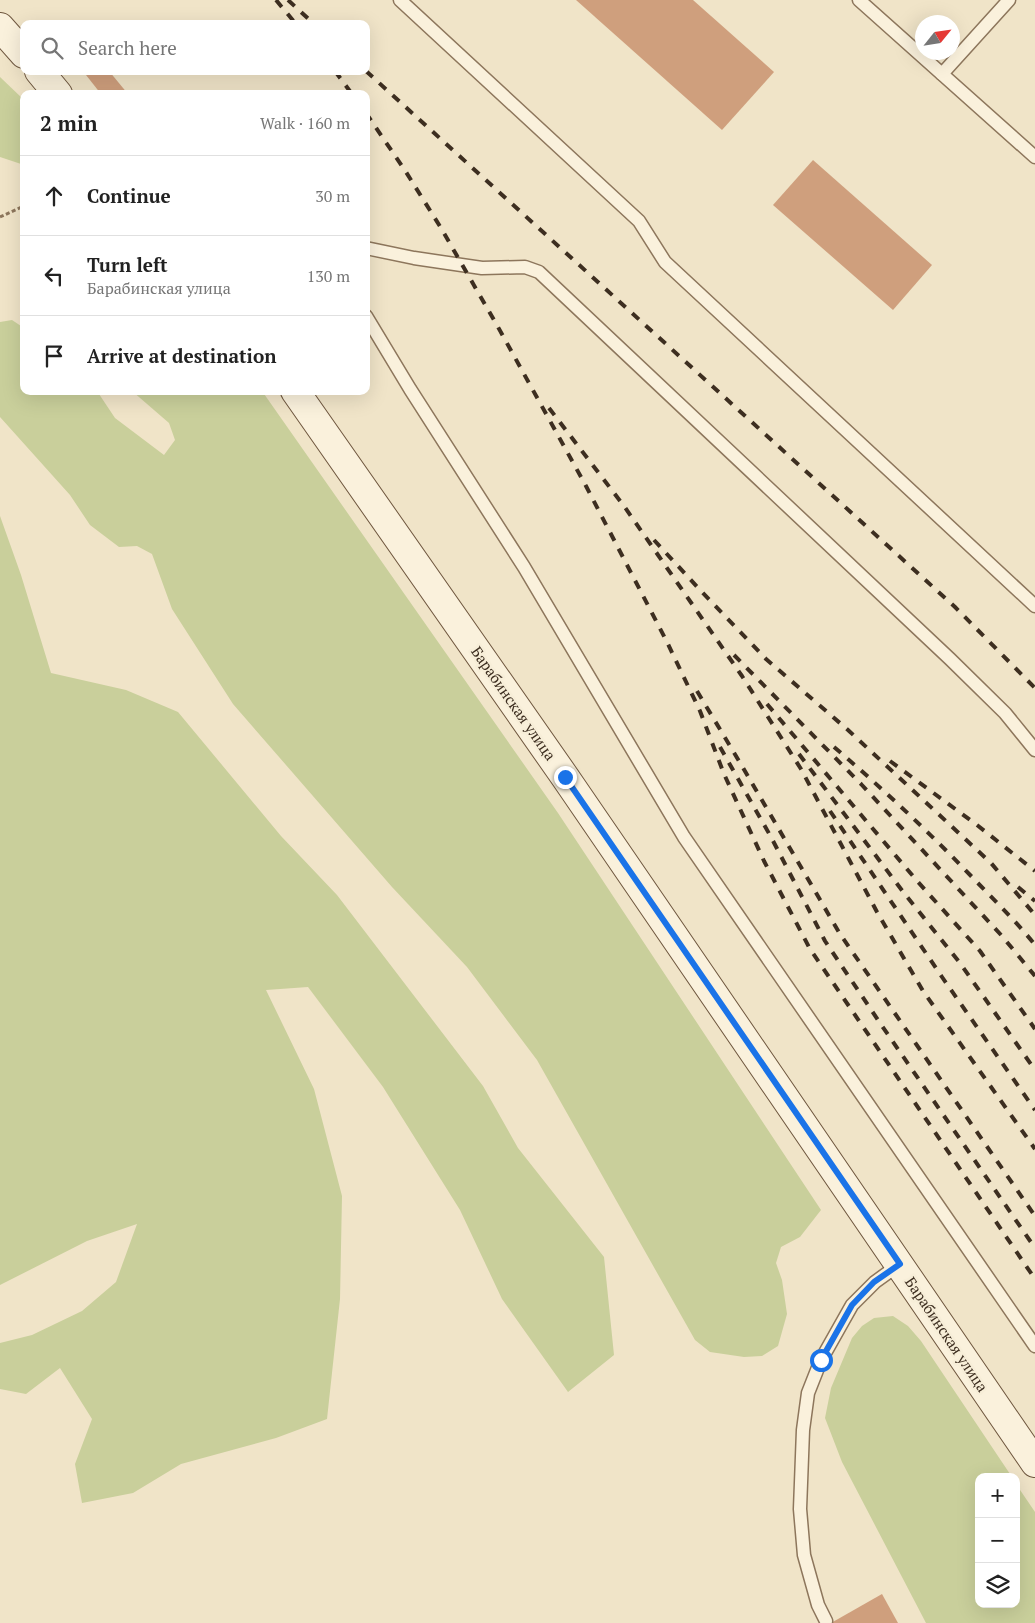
<!DOCTYPE html>
<meta charset="utf-8">
<style>
:root{--surface:#fff;--page:#f2f2f2;--text:#222;--muted:#767676;--line:#e0e0e0}
body{margin:0;font-family:"PT Serif",serif;background:var(--page);color:var(--text)}
.controls{position:absolute;right:15px;bottom:15px;display:grid;overflow:hidden;border-radius:10px;box-shadow:0 5px 20px #0002}
.controls button{width:45px;height:45px;display:grid;place-items:center;padding:0;border:0;border-bottom:1px solid var(--line);background:var(--surface);color:var(--text);font:25px sans-serif}
.compass{position:absolute;left:915px;top:15px;width:45px;height:45px;border-radius:50%;background:var(--surface);box-shadow:0 5px 20px #0002;rotate:60deg}
.stop{position:absolute;width:15px;height:15px;margin:-11px;border:4px solid #1a73e8;border-radius:50%;background:#fff}
.stop.end{background:#1a73e8;border-color:#fff;box-shadow:0 1px 5px #0008}
.list{margin:0;padding:0;list-style:none}
h2{display:flex;justify-content:space-between;align-items:center;height:65px;margin:0;padding:0 20px;font-size:21px}
h2 small{font-size:16px;font-weight:400;color:var(--muted)}
.list li{display:grid;grid-template-columns:32px 1fr auto;gap:15px;align-items:center;box-sizing:border-box;height:80px;padding:0 20px;border-top:1px solid var(--line)}
.list b{display:block;font-size:19px;white-space:nowrap}
.list p{margin:0;font-size:16px;white-space:nowrap;color:var(--muted)}
.list em{font-size:16px;font-style:normal;color:var(--muted)}
.icon{flex:none;width:28px;height:28px;fill:none;stroke:currentColor;stroke-width:2;stroke-linecap:round;stroke-linejoin:round}
.map{position:relative;flex:none;width:1035px;height:1623px;overflow:hidden}
.search{position:absolute;background:var(--surface);box-shadow:0 5px 20px #0002;left:20px;top:20px;width:350px;height:55px;display:flex;align-items:center;gap:12px;box-sizing:border-box;padding:0 18px;border-radius:10px;color:var(--muted);font-size:19px}
.panel{position:absolute;background:var(--surface);box-shadow:0 5px 20px #0002;left:20px;top:90px;width:350px;height:305px;border-radius:10px}
.map>svg:first-child{display:block}
.green{fill:#c9cf9b}
.building{fill:#cf9f7d}
.lines{fill:none;stroke-linecap:round;stroke-linejoin:round}
.service-casing{stroke:#8d765c;stroke-width:15}
.secondary-casing{stroke:#6f573f;stroke-width:30}
.path{stroke:#8d765c;stroke-width:3;stroke-dasharray:4 2.5;stroke-linecap:butt}
.service{stroke:#faf1dc;stroke-width:12}
.secondary{stroke:#faf1dc;stroke-width:28}
.rail{stroke:#3d2e20;stroke-width:4;stroke-dasharray:9 9;stroke-linecap:butt}
.route{stroke:#1a73e8;stroke-width:6}
.labels{text-anchor:middle;dominant-baseline:central;stroke-width:5;stroke-linejoin:round;paint-order:stroke}
.street-label{font-size:15px;fill:#3d2e20;stroke:#f7eed8}
</style>
<div class="map">
<svg width="1035" height="1623" viewBox="0 0 1035 1623">
<rect width="100%" height="100%" fill="#f0e4c8"/>
<g class="green">
<path d="M0 77 23 99 24 103V165L0 157Z"/>
<path d="M12 320 24 328V391H97L115 418 164 455 175 440 169 423 132 391H262L558 813 821 1210 800 1237 781 1247 776 1263 782 1280 787 1314 778 1346 762 1356 744 1357 710 1352 695 1340 537 1060 467 967 392 887 233 704 172 609 152 554 137 546 119 547 90 525 70 495 0 417V322Z"/>
<path d="M0 516 21 575 51 673 126 690 178 712 281 836 337 895 483 1086 518 1148 604 1257 614 1355 568 1392 502 1299 460 1210 383 1087 308 987 266 990 314 1089 342 1196 340 1299 327 1419 276 1438 181 1464 133 1493 82 1503 75 1464 92 1419 60 1368 26 1394 0 1389V1343L32 1335 82 1311 116 1282 137 1224 87 1241 0 1285Z"/>
<path d="M893 1316 908 1326 921 1341 1012 1477H979V1604H1016V1484L1035 1512V1623H926L842 1462 825 1418 831 1388 852 1338 862 1326 874 1318Z"/>
</g>
<g class="building">
<path d="M576 0H693L774 72 722 130Z"/>
<path d="M90 71H109L128 94H101L86 75Z"/>
<path d="M813 160 932 265 893 310 773 205Z"/>
<path d="M882 1594 898 1623H831Z"/>
</g>
<g class="lines">
<defs>
<g id="service">
<path d="M400 0 639 221 665 262 1035 606"/>
<path d="M859 0 1035 157"/>
<path d="M942 74 1009 0"/>
<path d="M366 248 414 258 482 268 525 267 539 272 950 659 1005 713 1035 750"/>
<path d="M366 316 410 389 524 567 684 837 1035 1346"/>
<path d="M826 1621 818 1605 804 1555 800 1509 803 1430 808 1393 821 1360 852 1305 875 1282 900 1264"/>
</g>
<g id="secondary">
<path d="M0 27 24 54"/>
<path d="M39 71 58 94"/>
<path d="M295 391 565 777 1035 1463"/>
</g>
</defs>
<use href="#service" class="service-casing"/>
<use href="#secondary" class="secondary-casing"/>
<path class="path" d="M0 217 24 206"/>
<use href="#service" class="service"/>
<use href="#secondary" class="secondary"/>
<g class="rail">
<path d="M276 0 296 24"/>
<path d="M288 0 314 24"/>
<path d="M335 71 352 94"/>
<path d="M366 71 955 607 1035 688"/>
<path d="M366 113 406 172 441 228 498 327 586 486 667 642 700 711 724 774 764 861 810 949 1035 1279"/>
<path d="M549 408 624 506 742 676 801 769 877 912 923 991 1035 1149"/>
<path d="M654 540 701 591 766 659 848 730 991 863 1035 915"/>
<path d="M734 655 861 784 1002 936 1035 976"/>
<path d="M697 691 742 766 840 934 1035 1216"/>
<path d="M767 704 918 882 980 951 1035 1029"/>
<path d="M720 747 771 837 825 941 880 1023 1035 1248"/>
<path d="M834 747C882 788 929 832 973 878 994 900 1016 921 1035 945"/>
<path d="M799 754 904 893 960 963 1035 1070"/>
<path d="M890 761 977 825 1035 871"/>
<path d="M830 811 942 977 1035 1110"/>
<path d="M1018 887 1035 901"/>
</g>
</g>
<g class="lines">
<path class="route" d="M565 777 900 1264 874 1282 852 1305 821 1360"/>
</g>
<g class="labels">
<g class="street-label">
<text transform="translate(514 703) rotate(55)">Барабинская улица</text>
<text transform="translate(947 1334) rotate(56)">Барабинская улица</text>
</g>
</g>
</svg>
<div class="controls">
<button>+</button>
<button>−</button>
<button><svg class="icon" aria-label="layers" viewBox="0 0 24 24"><path d="M12 4l9 5-9 5-9-5zM3 14l9 5 9-5"/></svg></button>
</div>
<svg class="compass" viewBox="-18 -18 36 36"><path d="M0-13l5 13h-10z" fill="#e53935"/><path d="M0 13l5-13h-10z" fill="#767676"/></svg>
<div class="stop" style="left:821px;top:1360px"></div>
<div class="stop end" style="left:565px;top:777px"></div>
<div class="search"><svg class="icon" aria-label="search" viewBox="0 0 24 24"><circle cx="10" cy="10" r="6"/><path d="M15 15l6 6"/></svg>Search here</div>
<section class="panel">
<h2>2 min<small>Walk · 160 m</small></h2>
<ul class="list">
<li><svg class="icon" aria-label="ahead" viewBox="0 0 24 24"><path d="M12 20V5M6 11l6-6 6 6"/></svg><div><b>Continue</b></div><em>30 m</em></li>
<li><svg class="icon" aria-label="left" viewBox="0 0 24 24"><path d="M17 20v-9H6M10 6l-5 5 5 5"/></svg><div><b>Turn left</b><p>Барабинская улица</p></div><em>130 m</em></li>
<li><svg class="icon" aria-label="arrive" viewBox="0 0 24 24"><path d="M6 21V4h12l-3 4 3 4H6"/></svg><div><b>Arrive at destination</b></div></li>
</ul>
</section>
</div>
